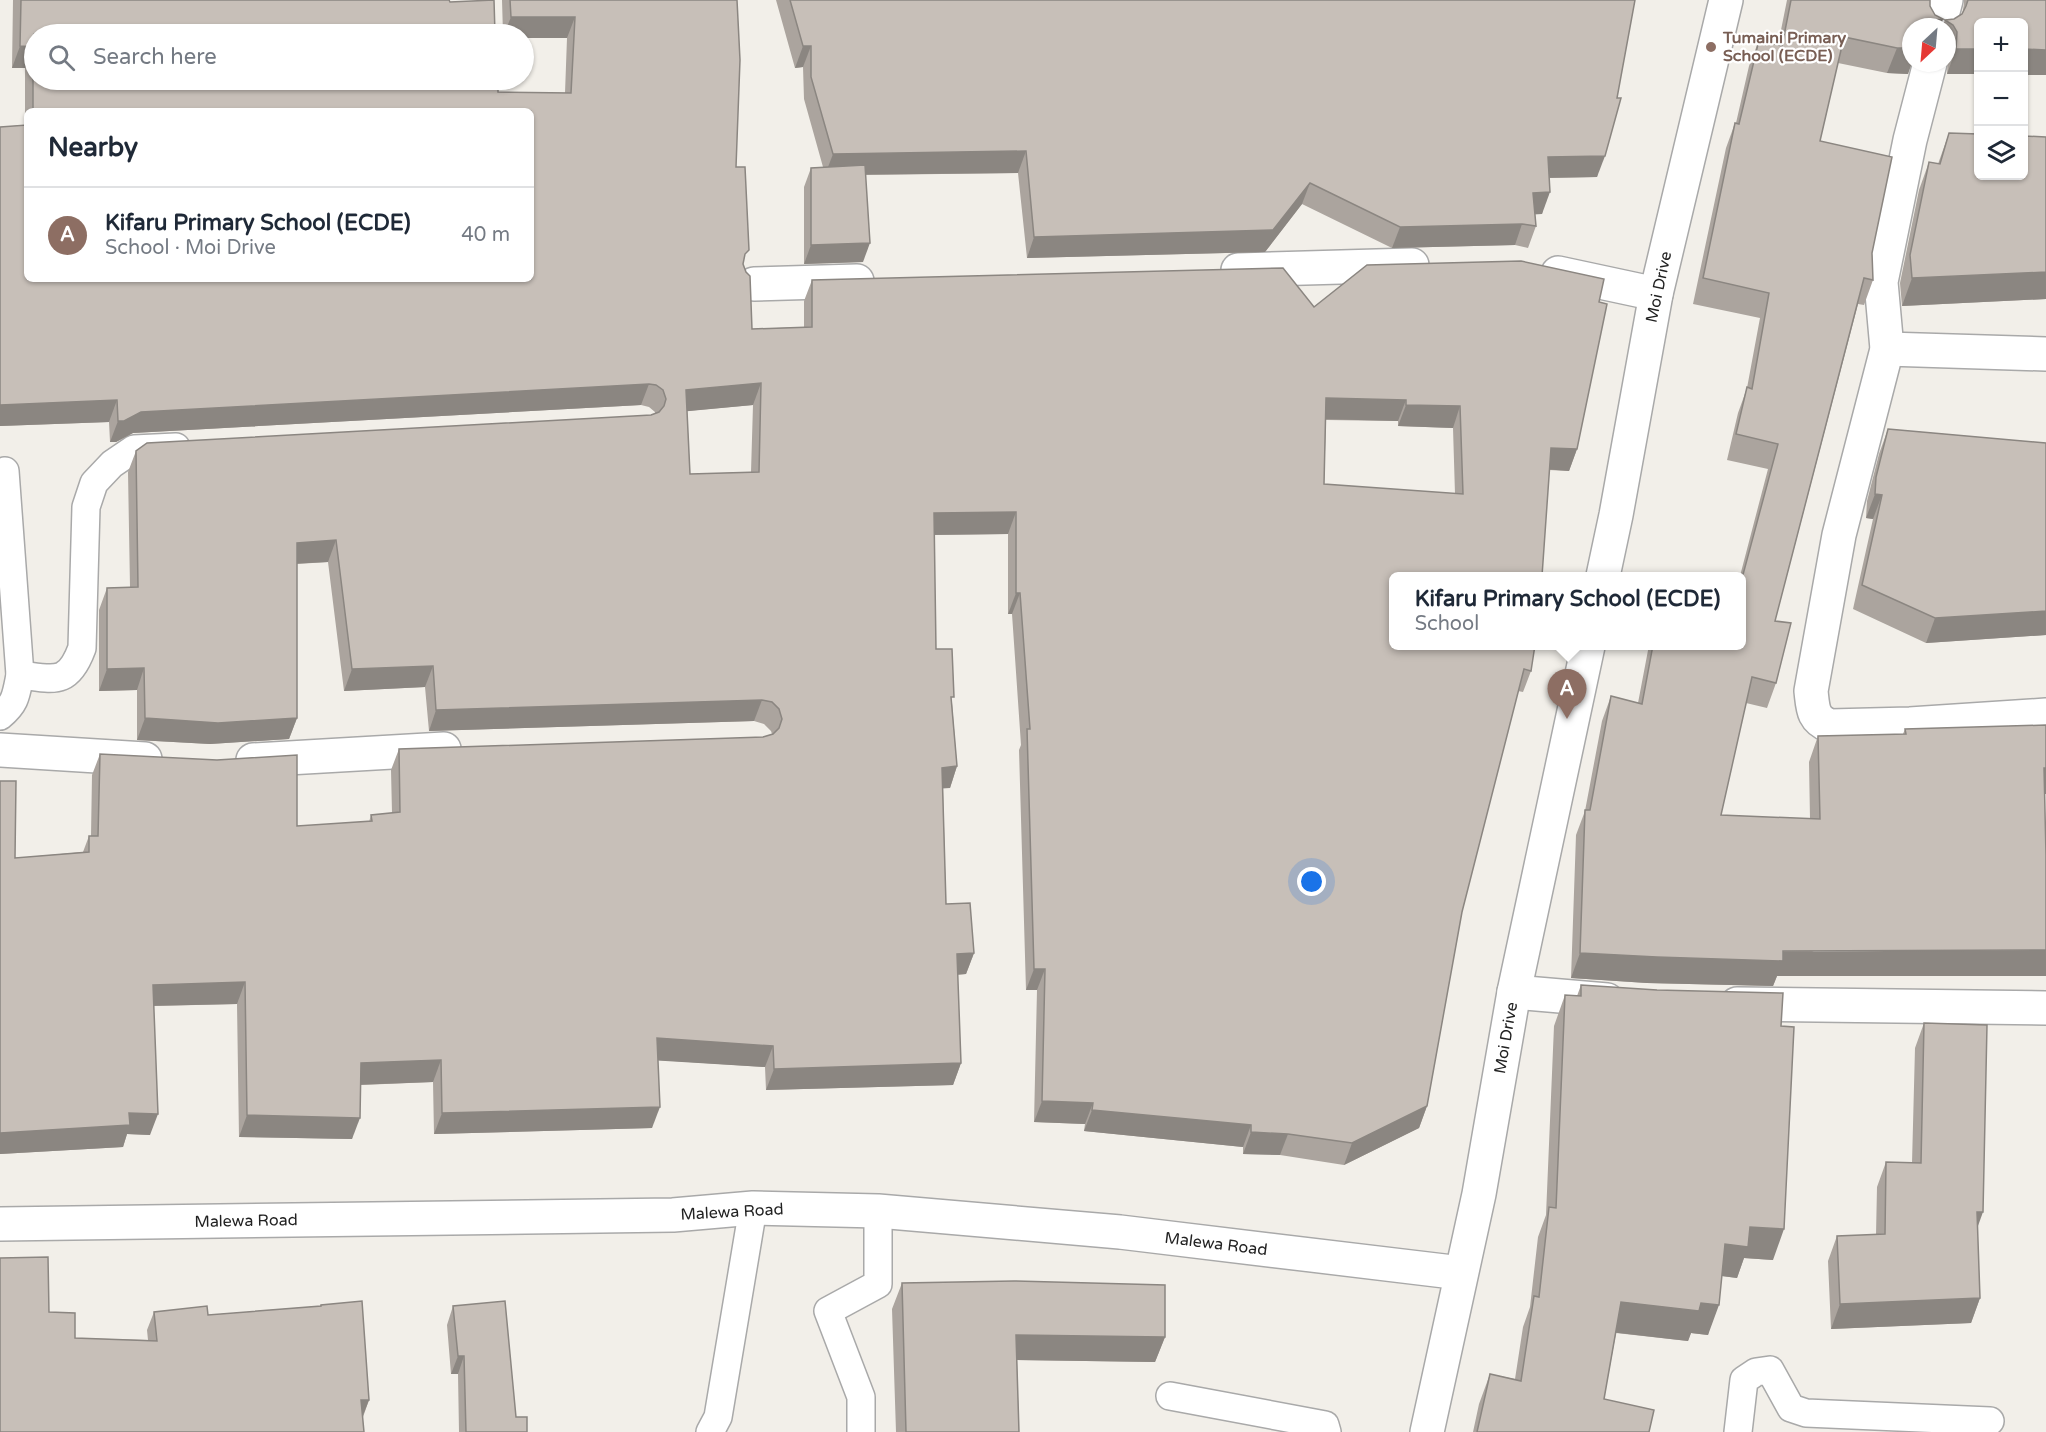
<!DOCTYPE html>
<meta charset="utf-8">
<style>
:root{--surface:#fff;--page:#f6f6f7;--text:#1f2937;--muted:#747a83;--line:#e0e1e3;--accent:#7c3aed}
body{margin:0;font-family:"Varela Round",sans-serif;background:var(--page);color:var(--text)}
.controls{position:absolute;right:18px;top:18px;display:grid;overflow:hidden;border-radius:9px;box-shadow:0 2px 4px #0004}
.controls button{width:54px;height:54px;display:grid;place-items:center;padding:0;border:0;border-bottom:2px solid var(--line);background:var(--surface);color:var(--text);font:30px sans-serif}
.compass{position:absolute;left:1902px;top:18px;width:54px;height:54px;border-radius:50%;background:var(--surface);box-shadow:0 2px 4px #0004;rotate:206deg}
.you{position:absolute;left:1312px;top:882px;width:21px;height:21px;margin:-15px;border:4px solid #fff;border-radius:50%;background:#1a73e8;box-shadow:0 0 0 9px #1a73e833}
.badge{display:grid;place-items:center;width:39px;height:39px;border-radius:50%;background:var(--accent);color:#fff;font-size:20px;font-weight:700}
.pin{position:absolute;translate:-50% -50px;filter:drop-shadow(0 2px 3px #0008)}
.pin::after{content:'';position:absolute;top:32px;width:21px;height:18px;background:inherit;clip-path:polygon(0 0,100% 0,50% 100%)}
.popup{position:absolute;left:1389px;top:572px;width:357px;height:78px;box-sizing:border-box;display:grid;place-content:center;border-radius:9px;background:var(--surface);filter:drop-shadow(0 2px 4px #0005);font-size:20px;white-space:nowrap;color:var(--muted)}
.popup b{font-size:22px;color:var(--text)}
.popup::after{content:'';position:absolute;left:50%;top:100%;margin-left:-12px;border:12px solid transparent;border-top-color:var(--surface)}
.list{margin:0;padding:0;list-style:none}
h2{display:flex;justify-content:space-between;align-items:center;height:78px;margin:0;padding:0 24px;font-size:26px}
h2 small{font-size:20px;font-weight:400;color:var(--muted)}
.list li{display:grid;grid-template-columns:39px 1fr auto;gap:18px;align-items:center;box-sizing:border-box;height:96px;padding:0 24px;border-top:2px solid var(--line)}
.list b{display:block;font-size:22px;white-space:nowrap}
.list p{margin:0;font-size:20px;white-space:nowrap;color:var(--muted)}
.list em{font-size:20px;font-style:normal;color:var(--muted)}
.icon{flex:none;width:33px;height:33px;fill:none;stroke:currentColor;stroke-width:2;stroke-linecap:round;stroke-linejoin:round}
.map{position:relative;flex:none;width:2046px;height:1432px;overflow:hidden}
.search{position:absolute;background:var(--surface);box-shadow:0 2px 4px #0004;left:24px;top:24px;width:510px;height:66px;display:flex;align-items:center;gap:15px;box-sizing:border-box;padding:0 21px;border-radius:33px;color:var(--muted);font-size:22px}
.panel{position:absolute;background:var(--surface);box-shadow:0 2px 4px #0004;left:24px;top:108px;width:510px;height:174px;border-radius:9px}
.map>svg:first-child{display:block}
.lines{fill:none;stroke-linecap:round;stroke-linejoin:round}
.service-casing{stroke:#a9a9a9;stroke-width:30}
.minor-casing{stroke:#a9a9a9;stroke-width:36}
.tertiary-casing{stroke:#a9a9a9;stroke-width:36}
.service{stroke:#fff;stroke-width:27}
.minor{stroke:#fff;stroke-width:33}
.tertiary{stroke:#fff;stroke-width:33}
.wall{fill:#aba49e;fill-rule:evenodd}
.shaded-wall{fill:#8b8681}
.building{fill:#c7bfb8;stroke:#8b8681;stroke-width:1.5;fill-rule:evenodd}
.education-dot{fill:#8d6e63;stroke:#fff;stroke-width:2}
.labels{text-anchor:middle;dominant-baseline:central;stroke-width:4.5;stroke-linejoin:round;paint-order:stroke}
.education-label{font-size:16px;font-weight:bold;fill:#785e54;stroke:#fff;text-anchor:start}
.street-label{font-size:16px;fill:#222;stroke:#fff}
</style>
<div class="map">
<svg width="2046" height="1432" viewBox="0 0 2046 1432">
<rect width="100%" height="100%" fill="#f2efe9"/>
<g class="lines">
<defs>
<g id="service">
<path d="M20 675C54 679 68 686 82 648L86 507 94 483 112 464 134 449 176 447"/>
<path d="M0 716C16 703 16 695 20 675L5 471"/>
<path d="M1170 1396 1325 1425 1327 1432"/>
<path d="M710 1432 718 1417 753 1208"/>
<path d="M861 1432V1397L828 1311 878 1284V1211"/>
<path d="M1738 1432 1744 1380 1756 1372 1770 1370 1791 1408 1806 1413 1990 1421"/>
</g>
<g id="minor">
<path d="M1939 27 1946 0"/>
<path d="M1930 63 1910 140 1881 282 1887 349 1839 535 1811 691C1813 708 1812 719 1830 726L1910 724 2046 715"/>
<path d="M1238 270 1412 265"/>
<path d="M1558 273 1656 294"/>
<path d="M754 284 857 281"/>
<path d="M1887 349 2046 354"/>
<path d="M0 750 145 759"/>
<path d="M253 760 444 749"/>
<path d="M1514 992 1607 1000"/>
<path d="M1737 1004 2046 1008"/>
</g>
<g id="tertiary">
<path d="M1603 576 1616 515 1656 294 1726 0"/>
<path d="M0 1224 673 1215 753 1208 878 1211 1120 1232 1461 1273"/>
<path d="M1427 1432 1479 1194 1514 992 1588 646"/>
</g>
</defs>
<use href="#service" class="service-casing"/>
<use href="#minor" class="minor-casing"/>
<use href="#tertiary" class="tertiary-casing"/>
<use href="#service" class="service"/>
<use href="#minor" class="minor"/>
<use href="#tertiary" class="tertiary"/>
</g>
<g class="wall">
<path d="M13 0H449L450 2 498 92 565 93 567 38H524V34H503L502 0H737L736 167 743 264 752 329 804 327V301L812 280 1314 307 1599 302 1577 449 1569 471 1549 470 1531 671 1523 692 1518 691 1462 912 1427 1106 1419 1128 1344 1165 1280 1155 1243 1154V1147L1084 1131 1085 1124 1034 1122 1037 990H1026L1019 750 1021 745 1012 614H1008V534L934 535 936 649 952 703 957 766 950 788H943L946 904 974 953 966 974 957 975 961 1063 953 1085 766 1090 765 1067 658 1060 652 1128 434 1134 433 1082 361 1085 352 1139 239 1137 237 1004 154 1006 150 1135 127 1134 123 1147 0 1154V781L15 858 83 852 89 836H91L92 775 100 754 297 826 369 822 371 815 392 813 391 770 399 749 763 737 772 734 771 731 764 724 754 721 429 731 425 687 344 691 328 562 297 564V718L289 739 210 744 137 740V690L99 691V610L107 588 130 587 128 472 136 451 651 415 655 414V412L649 407 641 405 133 433 116 442H110L109 422 0 426V127L25 125V68H12ZM27 111H531L27 279ZM753 405 751 472 690 474 687 411ZM1326 420 1398 421V426L1453 428 1455 494 1324 484Z"/>
<path d="M776 0H1635L1597 177 1549 178 1542 214H1535L1536 226 1528 248 1515 245 1392 248 1302 204 1265 252 1027 258 1018 173 865 175 863 262 804 264V187L811 168 823 167 804 99 803 67 795 68Z"/>
<path d="M1787 0H1930V6L1935 15 1943 19 1940 27H1911L1908 74 1887 73 1838 63 1820 141 1872 253 1873 280 1864 305 1858 304 1775 621 1776 683 1767 708 1746 703 1721 815 1810 819 1809 762 1818 736 1903 734 1905 729 2046 725V794H2044L1777 976 1773 986 1647 983 1571 978 1576 835 1585 811 1602 721 1611 696 1638 703 1649 645H1741V576H1740L1768 469 1727 460 1738 413 1747 388 1760 318 1693 304 1726 148 1735 123H1736L1749 66 1759 40 1778 45Z"/>
<path d="M1964 0H2046V75H2024V22H1978V74H1947L1948 57 1947 56V27H1942L1945 20 1954 19 1962 15 1964 4Z"/>
<path d="M2046 129V299L1902 306 1900 283 1919 190 1929 162 1938 164 1949 133 2046 137Z"/>
<path d="M1888 429 2046 443V635L1926 643 1853 609 1873 519 1866 518 1867 501 1879 454Z"/>
<path d="M1581 985 1773 1260 1744 1258 1737 1278 1722 1276 1708 1335 1691 1333 1688 1341 1616 1333 1604 1399 1649 1432H1473L1479 1404 1490 1374 1515 1379 1523 1327 1530 1307 1538 1237 1546 1215 1554 1026 1565 995 1577 996Z"/>
<path d="M1924 1023 1977 1228 1980 1298 1971 1323 1831 1329 1828 1261 1837 1236 1876 1235 1877 1187 1886 1162 1912 1163 1915 1048Z"/>
<path d="M902 1283 1165 1337 1155 1362 1017 1360 1019 1432H896L892 1309Z"/>
<path d="M321 1305 369 1400 363 1417 0 1432 49 1312 75 1338 148 1340 147 1330 154 1312 208 1315 320 1306Z"/>
<path d="M453 1306 516 1417 527 1432H459L458 1374H451L447 1325Z"/>
</g>
<g class="shaded-wall">
<path d="M511 17H575L567 38H524V34H504Z"/>
<path d="M1943 19 1940 27H1925L1926 25 1934 20Z"/>
<path d="M20 46 33 47 25 68H12Z"/>
<path d="M803 46H811L803 67 795 68Z"/>
<path d="M1897 48H1911L1912 63 1908 74 1887 73Z"/>
<path d="M1956 49H1978V74H1947Z"/>
<path d="M2024 49 2046 50V75H2024Z"/>
<path d="M1026 151 1018 173 825 175 833 154Z"/>
<path d="M1605 156 1597 177 1540 178 1548 157Z"/>
<path d="M1310 183 1302 204 1265 252 1027 258 1034 237Z"/>
<path d="M1550 192 1542 214 1525 215 1533 193Z"/>
<path d="M1522 224 1515 245 1392 248 1400 227Z"/>
<path d="M870 243 863 262 804 264 811 245Z"/>
<path d="M2046 272V299L1902 306 1912 278Z"/>
<path d="M761 383 753 405 679 412 686 390Z"/>
<path d="M649 384 641 405 133 433 116 442H110L118 421 141 412Z"/>
<path d="M1326 398 1406 400 1398 421 1318 419Z"/>
<path d="M117 400 109 422 0 426V405Z"/>
<path d="M1406 405 1460 406 1453 428 1398 426Z"/>
<path d="M1551 448 1577 449 1569 471 1543 469Z"/>
<path d="M1875 494 1882 495 1873 519 1866 518Z"/>
<path d="M1016 512 1008 534 926 535 934 513Z"/>
<path d="M336 540 328 562 289 564 297 543Z"/>
<path d="M1016 593H1020L1012 614H1008Z"/>
<path d="M2046 611V635L1926 643 1935 618Z"/>
<path d="M433 666 425 687 344 691 352 669Z"/>
<path d="M144 668 137 690 99 691 107 669Z"/>
<path d="M762 700 754 721 429 731 436 710Z"/>
<path d="M145 718H297L289 739 210 744 137 740Z"/>
<path d="M957 766 950 788 934 789 942 768Z"/>
<path d="M2044 768H2046V794H2034Z"/>
<path d="M2046 950V976H1777L1773 986 1647 983 1571 978 1580 953Z"/>
<path d="M974 953 966 974 949 975 957 954Z"/>
<path d="M1034 969H1045L1037 990H1026Z"/>
<path d="M245 982 237 1004 145 1006 153 985Z"/>
<path d="M657 1038 773 1046 765 1067 649 1060Z"/>
<path d="M441 1060 433 1082 353 1085 361 1063Z"/>
<path d="M961 1063 953 1085 766 1090 774 1069Z"/>
<path d="M1042 1101 1093 1103 1085 1124 1034 1122Z"/>
<path d="M1427 1106 1419 1128 1344 1165 1352 1143Z"/>
<path d="M660 1107 652 1128 434 1134 442 1113Z"/>
<path d="M1092 1110 1251 1125 1243 1147 1084 1131Z"/>
<path d="M129 1113 158 1114 150 1135 127 1134 123 1147 0 1154V1133Z"/>
<path d="M247 1115 360 1118 352 1139 239 1137Z"/>
<path d="M1251 1132 1288 1134 1280 1155 1243 1154Z"/>
<path d="M1977 1212H1983L1974 1237Z"/>
<path d="M1750 1227 1784 1229 1773 1260 1744 1258 1737 1278 1714 1275 1725 1244Z"/>
<path d="M1980 1298 1971 1323 1831 1329 1840 1304Z"/>
<path d="M1621 1302 1701 1303 1719 1305 1708 1335 1691 1333 1688 1341 1610 1332Z"/>
<path d="M1016 1335 1165 1337 1155 1362 1007 1360Z"/>
<path d="M458 1356H464L458 1374H451Z"/>
<path d="M361 1400H369L362 1418Z"/>
</g>
<g class="building">
<path d="M21 0H449L450 2 494 0 495 34H34V80H498V92L571 93 575 17H511L510 0H737L740 60 736 167H745L749 250 745 254 743 264 746 272 750 276 752 329 812 327V280L1283 268 1314 307 1367 265 1521 261 1604 279 1599 302 1607 304 1577 449 1551 448 1542 576H1393V645H1535L1531 671 1524 669 1462 912 1427 1106 1352 1143 1288 1134 1251 1132V1125L1092 1110 1093 1103 1042 1101 1045 969H1034L1027 729H1030L1020 593H1016V512L934 513 936 649H952L954 697H951L957 766 942 768 946 904 970 903 974 953 957 954 961 1063 774 1069 773 1046 657 1038 660 1107 442 1113 441 1060 361 1063 360 1118 247 1115 245 982 153 985 158 1114 129 1113 130 1125 0 1133V781H16L15 858 89 852V836H98L100 754 217 760 297 755V826L372 821 371 815 400 812 399 749 763 737 773 734 779 728 782 719 779 709 772 702 762 700 436 710 433 666 352 669 336 540 297 543V718L218 723 145 718 144 668 107 669V588L138 587 136 451 147 443 651 415 659 412 664 406 666 399 663 390 656 385 649 384 141 412 124 421H118L117 400 0 405V127L27 125V279H531V111H33V47L20 46ZM761 383 759 472 690 474 686 390ZM1326 398 1406 400V405L1460 406 1463 494 1324 484Z"/>
<path d="M790 0H1635L1617 98H1621L1605 156 1548 157 1550 192 1533 193 1536 226 1522 224 1400 227 1310 183 1273 230 1034 237 1026 151 833 154 811 77V46H803Z"/>
<path d="M1791 0H1930V6L1935 15 1943 19 1934 20 1926 25 1925 27H1911V48H1897L1844 37 1820 141 1892 157 1872 253 1873 280 1864 278 1775 621 1791 623 1776 683 1752 677 1721 815 1820 819 1818 736 1906 734 1905 729 2046 725V768H2044L2046 855V950L1783 951V961L1657 957 1580 953 1585 810H1590L1611 696 1642 704 1653 645H1741V582L1778 444 1736 434 1747 387 1752 389 1769 293 1703 278 1735 123 1739 124 1759 40 1782 46Z"/>
<path d="M1968 0H2046V50L2024 49V22H1978V49H1956L1957 32 1953 25 1945 20 1954 19 1962 14 1966 6Z"/>
<path d="M1949 133 1978 134V176H2024V136L2046 137V272L1912 278 1910 255 1929 162 1940 164Z"/>
<path d="M865 165 870 243 811 245V168Z"/>
<path d="M1888 429 2046 443V611L1935 618 1862 585 1882 495 1875 494 1876 477Z"/>
<path d="M1581 985 1657 990 1783 993 1781 1026 1794 1027 1784 1229 1750 1227 1748 1247 1725 1244 1719 1305 1701 1303 1699 1311 1621 1302 1604 1399 1654 1410 1649 1432H1477L1490 1374 1521 1381 1534 1296 1539 1297 1549 1207 1556 1208 1565 995 1581 996Z"/>
<path d="M1924 1023 1987 1025 1983 1212H1977L1980 1298 1840 1304 1837 1236 1885 1234 1886 1162 1921 1163Z"/>
<path d="M48 1257 49 1312 75 1313V1338L157 1341 154 1312 207 1306 208 1315 321 1306V1305L362 1301 369 1400H361L364 1432H0V1258Z"/>
<path d="M1014 1281 1165 1285V1337L1016 1335 1019 1432H906L902 1283Z"/>
<path d="M505 1301 516 1417H527V1432H466L464 1356H458L453 1306Z"/>
</g>
<circle class="education-dot" cx="1711" cy="47" r="6"/>
<g class="labels">
<g class="education-label">
<text x="1723" y="38">Tumaini Primary<tspan x="1723" dy="18">School (ECDE)</tspan></text>
</g>
<g class="street-label">
<text transform="translate(1659 287) rotate(-78)">Moi Drive</text>
<text transform="translate(1506 1038) rotate(-80)">Moi Drive</text>
<text transform="translate(732 1212) rotate(-3)">Malewa Road</text>
<text transform="translate(246 1221) rotate(-1)">Malewa Road</text>
<text transform="translate(1216 1244) rotate(7)">Malewa Road</text>
</g>
</g>
</svg>
<div class="controls">
<button>+</button>
<button>−</button>
<button><svg class="icon" aria-label="layers" viewBox="0 0 24 24"><path d="M12 4l9 5-9 5-9-5zM3 14l9 5 9-5"/></svg></button>
</div>
<svg class="compass" viewBox="-18 -18 36 36"><path d="M0-13l5 13h-10z" fill="#e53935"/><path d="M0 13l5-13h-10z" fill="#747a83"/></svg>
<div class="you"></div>
<div class="pin badge" style="left:1567px;top:719px;background:#8d6e63">A</div>
<div class="popup"><b>Kifaru Primary School (ECDE)</b>School</div>
<div class="search"><svg class="icon" aria-label="search" viewBox="0 0 24 24"><circle cx="10" cy="10" r="6"/><path d="M15 15l6 6"/></svg>Search here</div>
<section class="panel">
<h2>Nearby<small></small></h2>
<ul class="list">
<li><span class="badge" style="background:#8d6e63">A</span><div><b>Kifaru Primary School (ECDE)</b><p>School · Moi Drive</p></div><em>40 m</em></li>
</ul>
</section>
</div>
